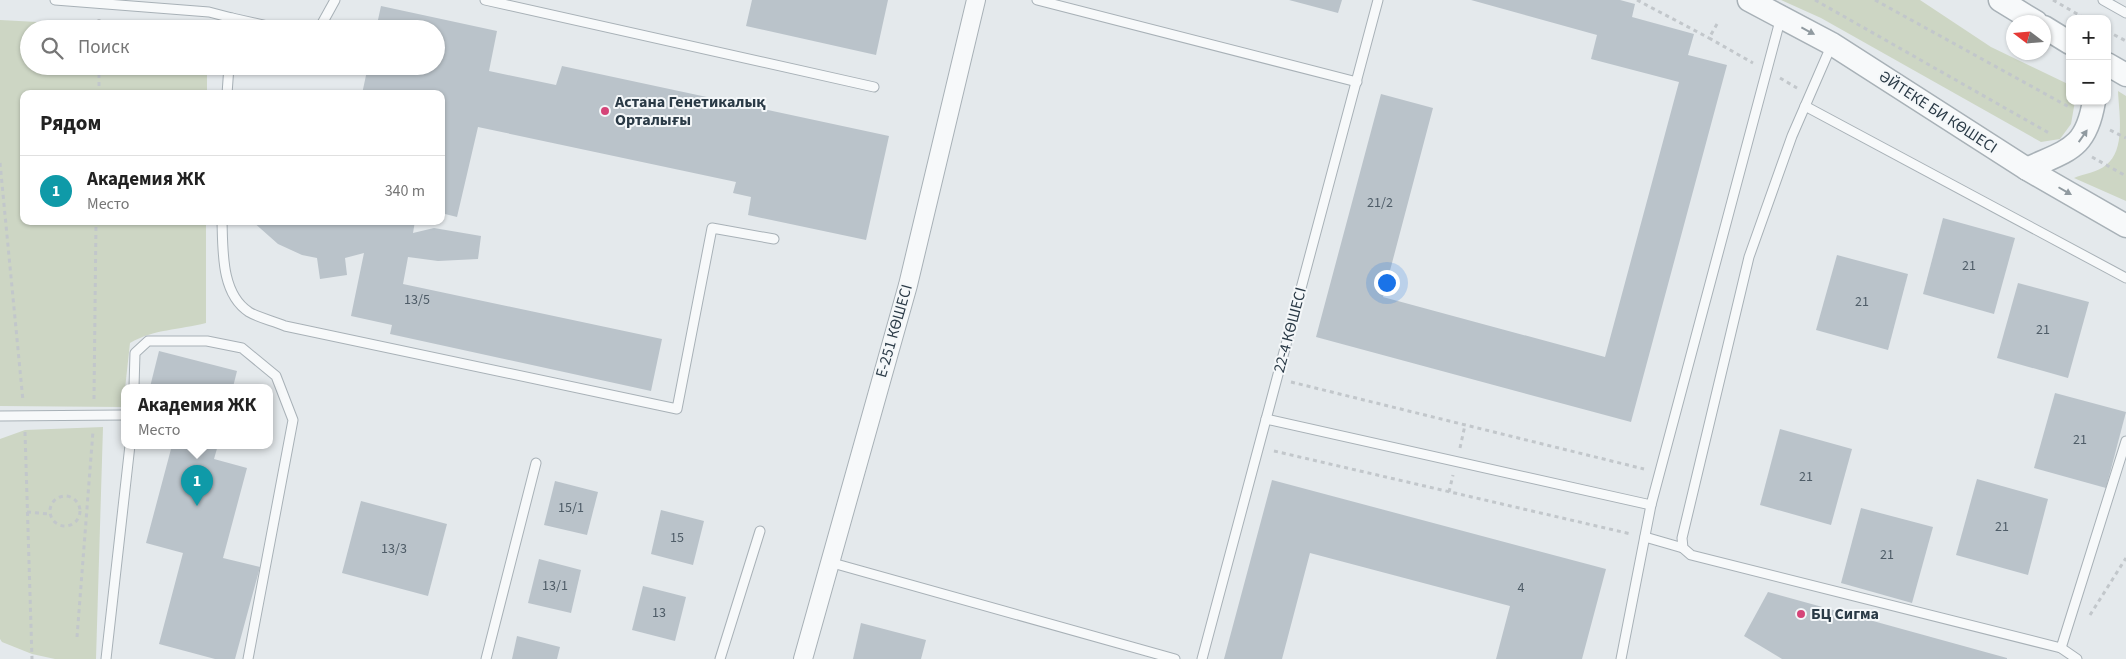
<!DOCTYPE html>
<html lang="ru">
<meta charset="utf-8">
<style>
:root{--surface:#fff;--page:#f2f2f2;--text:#222;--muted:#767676;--line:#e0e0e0;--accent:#7c3aed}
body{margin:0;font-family:"Source Sans 3",sans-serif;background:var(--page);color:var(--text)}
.controls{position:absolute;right:15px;top:15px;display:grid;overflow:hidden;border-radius:10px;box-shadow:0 1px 4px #0004}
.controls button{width:45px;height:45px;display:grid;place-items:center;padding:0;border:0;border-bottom:1px solid var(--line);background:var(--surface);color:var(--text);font:25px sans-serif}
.compass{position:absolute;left:2006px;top:15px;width:45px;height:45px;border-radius:50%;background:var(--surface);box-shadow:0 1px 4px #0004;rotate:286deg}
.you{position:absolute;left:1386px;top:282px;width:18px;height:18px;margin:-12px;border:4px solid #fff;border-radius:50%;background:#1a73e8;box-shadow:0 0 0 8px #1a73e833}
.badge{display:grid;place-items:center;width:32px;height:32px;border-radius:50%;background:var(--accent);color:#fff;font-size:16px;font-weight:700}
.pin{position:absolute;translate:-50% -41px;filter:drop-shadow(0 1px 2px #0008)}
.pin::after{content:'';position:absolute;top:26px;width:18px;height:15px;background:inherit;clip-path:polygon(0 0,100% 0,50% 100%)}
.popup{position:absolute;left:121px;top:384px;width:152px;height:65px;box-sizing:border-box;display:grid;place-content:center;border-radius:10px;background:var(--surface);filter:drop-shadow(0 1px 4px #0005);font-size:16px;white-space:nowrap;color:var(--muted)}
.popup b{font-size:19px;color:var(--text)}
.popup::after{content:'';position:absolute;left:50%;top:100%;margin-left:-10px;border:10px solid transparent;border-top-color:var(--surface)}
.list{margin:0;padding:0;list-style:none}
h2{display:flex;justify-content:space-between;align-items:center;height:65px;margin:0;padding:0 20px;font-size:21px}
h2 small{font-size:16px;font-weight:400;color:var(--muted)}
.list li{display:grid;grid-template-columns:32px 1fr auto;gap:15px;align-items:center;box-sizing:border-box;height:70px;padding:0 20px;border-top:1px solid var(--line)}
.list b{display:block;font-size:19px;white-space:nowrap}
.list p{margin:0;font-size:16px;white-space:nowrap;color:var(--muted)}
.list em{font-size:16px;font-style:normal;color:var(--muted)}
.icon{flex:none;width:28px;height:28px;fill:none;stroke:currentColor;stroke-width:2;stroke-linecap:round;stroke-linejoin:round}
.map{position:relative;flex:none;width:2126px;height:659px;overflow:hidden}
.search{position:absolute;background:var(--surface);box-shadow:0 1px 4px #0004;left:20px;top:20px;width:425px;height:55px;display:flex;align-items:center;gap:12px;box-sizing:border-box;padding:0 18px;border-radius:28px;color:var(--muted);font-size:19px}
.panel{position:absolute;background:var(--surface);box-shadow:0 1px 4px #0004;left:20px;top:90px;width:425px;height:135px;border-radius:10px}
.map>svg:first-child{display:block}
.green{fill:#cdd6c4}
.building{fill:#bac3ca}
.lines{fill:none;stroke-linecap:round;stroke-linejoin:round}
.service-casing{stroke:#a8b1b7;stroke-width:11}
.minor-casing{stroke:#a8b1b7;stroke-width:20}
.tertiary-casing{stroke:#a8b1b7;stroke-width:25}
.path{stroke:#c2c7cb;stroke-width:3;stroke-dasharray:4 4;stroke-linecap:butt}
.service{stroke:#f7f9fa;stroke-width:9}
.minor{stroke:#f7f9fa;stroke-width:18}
.tertiary{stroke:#f7f9fa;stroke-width:22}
.oneway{fill:#909aa0}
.poi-dot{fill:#d54478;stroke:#f4f7f9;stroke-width:2}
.labels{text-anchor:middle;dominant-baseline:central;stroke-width:4;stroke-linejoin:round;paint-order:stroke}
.number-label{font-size:14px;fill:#4e5c67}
.poi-label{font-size:16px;font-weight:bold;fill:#2a3a46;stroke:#f4f7f9;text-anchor:start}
.street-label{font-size:16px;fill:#2a3a46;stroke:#f4f7f9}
</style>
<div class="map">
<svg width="2126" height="659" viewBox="0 0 2126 659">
<rect width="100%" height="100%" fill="#e4e9ec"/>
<g class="green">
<path d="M1781 0H1920L1991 47 2070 85V101H2075L2071 124 2060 139 2041 142 1821 18Z"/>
<path d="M0 20 169 29H29V66H207V94H24V221H206V323C179 330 154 329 130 343L123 407 0 406Z"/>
<path d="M2118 91 2126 96V201L2074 178C2083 174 2098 172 2106 165 2126 150 2119 113 2118 91Z"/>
<path d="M103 427 96 659H55L32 654 2 642 0 639V439L25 430Z"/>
</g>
<g class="building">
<path d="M752 0H888L876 55 746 26Z"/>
<path d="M1289 0H1342L1338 13Z"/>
<path d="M1471 0H1620L1635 4 1632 17 1694 34 1688 55 1727 65 1631 422 1316 337 1381 94 1433 108 1383 297 1605 357 1679 82 1591 59 1597 35Z"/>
<path d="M381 6 497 31 489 71 556 85 562 66 889 136 866 240 748 215 751 197 733 193 736 182 478 127 457 217 441 213V94H362L368 66H436V29H376Z"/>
<path d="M1943 218 2015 238 1994 314 1923 294Z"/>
<path d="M252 221H415L413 233 434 228 481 236 478 259 438 261 408 257 403 284 662 339 651 391 390 334 392 325 351 316 364 253 345 258 347 275 320 279 317 258 302 255 278 244Z"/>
<path d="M1837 255 1908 274 1888 350 1816 330Z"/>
<path d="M2018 283 2089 302 2068 378 1997 358Z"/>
<path d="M159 351 237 371 233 387H150Z"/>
<path d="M2055 393 2126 412 2106 488 2034 468Z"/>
<path d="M1780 429 1852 449 1831 525 1760 505Z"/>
<path d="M155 445H218L214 459 247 468 223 558 260 567 235 659H215L159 644 183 553 146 543 171 449Z"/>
<path d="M1977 479 2048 499 2028 575 1956 555Z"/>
<path d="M1272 480 1606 569 1582 659H1496L1510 606 1310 553 1282 659H1224Z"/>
<path d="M555 481 598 492 587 535 544 525Z"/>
<path d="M361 501 447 524 428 596 342 573Z"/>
<path d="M1861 508 1933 527 1912 603 1841 583Z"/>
<path d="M661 510 704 521 693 565 651 554Z"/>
<path d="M539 559 581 570 571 613 528 603Z"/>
<path d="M643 586 686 597 675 641 632 630Z"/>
<path d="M1768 592 2007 658V659H1782L1744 636Z"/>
<path d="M861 623 926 640 921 659H853Z"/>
<path d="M517 636 560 647 557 659H512Z"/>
</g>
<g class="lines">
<defs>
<g id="service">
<path d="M55 0 209 12 232 18V29"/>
<path d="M485 0 874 87"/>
<path d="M1037 0 1357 82"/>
<path d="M2103 0 2126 13"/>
<path d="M232 18 281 29"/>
<path d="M319 29 335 0"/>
<path d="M1832 44 1792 136 1749 257 1682 538 1683 548 1691 555 2061 648 2077 659"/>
<path d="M227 94 229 66"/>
<path d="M1805 106 2126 278"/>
<path d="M222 221C223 251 221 294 249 312 259 318 274 321 285 326L677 409 712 228 774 239"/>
<path d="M134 387 135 353 148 341H207L242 348 276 376 293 420 248 659"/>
<path d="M0 416 124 415"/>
<path d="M1266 419 1651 505"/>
<path d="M1645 537 1683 548"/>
<path d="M829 562 1175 659"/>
<path d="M2061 648 2126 441"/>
<path d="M106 659 130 445"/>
<path d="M486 659 536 463"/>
<path d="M720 659 760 531"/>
<path d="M1202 659 1378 0"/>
<path d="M1621 659 1651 505 1781 17"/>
</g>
<path id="minor" d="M803 659 908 285 976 0"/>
<g id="tertiary">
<path d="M1749 0 1832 44 2027 169 2126 226"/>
<path d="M2000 0 2036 22"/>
<path d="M2044 27 2070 43"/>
<path d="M2107 64 2126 75"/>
<path d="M2027 169C2067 150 2086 150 2094 101"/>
</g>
</defs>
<use href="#service" class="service-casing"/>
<use href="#minor" class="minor-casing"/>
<use href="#tertiary" class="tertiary-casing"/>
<g class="path">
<path d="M1637 0 1709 38"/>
<path d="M1815 0 2049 133"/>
<path d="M1875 0 2069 107"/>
<path d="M2053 0 2086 19"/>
<path d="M1717 24 1709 38 1753 63"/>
<path d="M99 29V19"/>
<path d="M2107 31 2126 41"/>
<path d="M1780 78 1797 88"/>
<path d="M99 94V66"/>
<path d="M2110 130 2126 138"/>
<path d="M2092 157 2126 176"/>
<path d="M0 163 23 401"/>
<path d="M1291 382 1644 469"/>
<path d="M94 399 96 221"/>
<path d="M25 432 32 659"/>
<path d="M1460 448 1465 425"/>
<path d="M1274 451 1631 534"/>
<path d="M1449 492 1453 475"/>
<circle cx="65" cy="511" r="15"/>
<path d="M27 512 50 514"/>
<path d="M2090 615 2126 558"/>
<path d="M77 637 93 431"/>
</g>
<use href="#service" class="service"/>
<use href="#minor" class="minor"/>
<use href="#tertiary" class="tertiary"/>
</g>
<defs><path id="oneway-solid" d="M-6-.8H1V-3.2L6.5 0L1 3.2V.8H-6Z" transform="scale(1.25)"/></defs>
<g class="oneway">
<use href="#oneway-solid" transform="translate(1808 31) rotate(28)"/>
<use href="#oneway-solid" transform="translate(2083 136) rotate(-55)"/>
<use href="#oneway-solid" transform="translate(2065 191) rotate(30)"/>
</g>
<g class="poi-dot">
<circle cx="605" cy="111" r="5"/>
<circle cx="1801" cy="614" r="5"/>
</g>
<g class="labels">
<g class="number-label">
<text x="1380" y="203">21/2</text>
<text x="1969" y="266">21</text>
<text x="417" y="300">13/5</text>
<text x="1862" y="302">21</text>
<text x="2043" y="330">21</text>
<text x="2080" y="440">21</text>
<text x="1806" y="477">21</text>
<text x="571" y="508">15/1</text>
<text x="2002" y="527">21</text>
<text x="677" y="538">15</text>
<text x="394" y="549">13/3</text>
<text x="1887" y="555">21</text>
<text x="555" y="586">13/1</text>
<text x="1521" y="588">4</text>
<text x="659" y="613">13</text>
</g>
<g class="poi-label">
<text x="615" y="102">Астана Генетикалық<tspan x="615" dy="18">Орталығы</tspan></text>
<text x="1811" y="614">БЦ Сигма</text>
</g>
<g class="street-label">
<text transform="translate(1938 112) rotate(33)">ӘЙТЕКЕ БИ КӨШЕСІ</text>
<text transform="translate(1290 330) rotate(-75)">22-4 КӨШЕСІ</text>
<text transform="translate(894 331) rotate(-74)">Е-251 КӨШЕСІ</text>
</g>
</g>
</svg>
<div class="controls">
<button>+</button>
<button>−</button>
</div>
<svg class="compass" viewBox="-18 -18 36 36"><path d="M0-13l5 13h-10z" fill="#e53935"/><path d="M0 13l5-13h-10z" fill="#767676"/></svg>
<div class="you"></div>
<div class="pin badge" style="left:197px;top:506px;background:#0f9aa8">1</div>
<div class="popup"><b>Академия ЖК</b>Место</div>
<div class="search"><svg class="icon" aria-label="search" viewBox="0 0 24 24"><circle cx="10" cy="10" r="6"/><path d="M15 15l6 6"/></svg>Поиск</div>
<section class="panel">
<h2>Рядом<small></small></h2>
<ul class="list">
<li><span class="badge" style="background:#0f9aa8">1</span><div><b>Академия ЖК</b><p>Место</p></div><em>340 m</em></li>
</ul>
</section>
</div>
